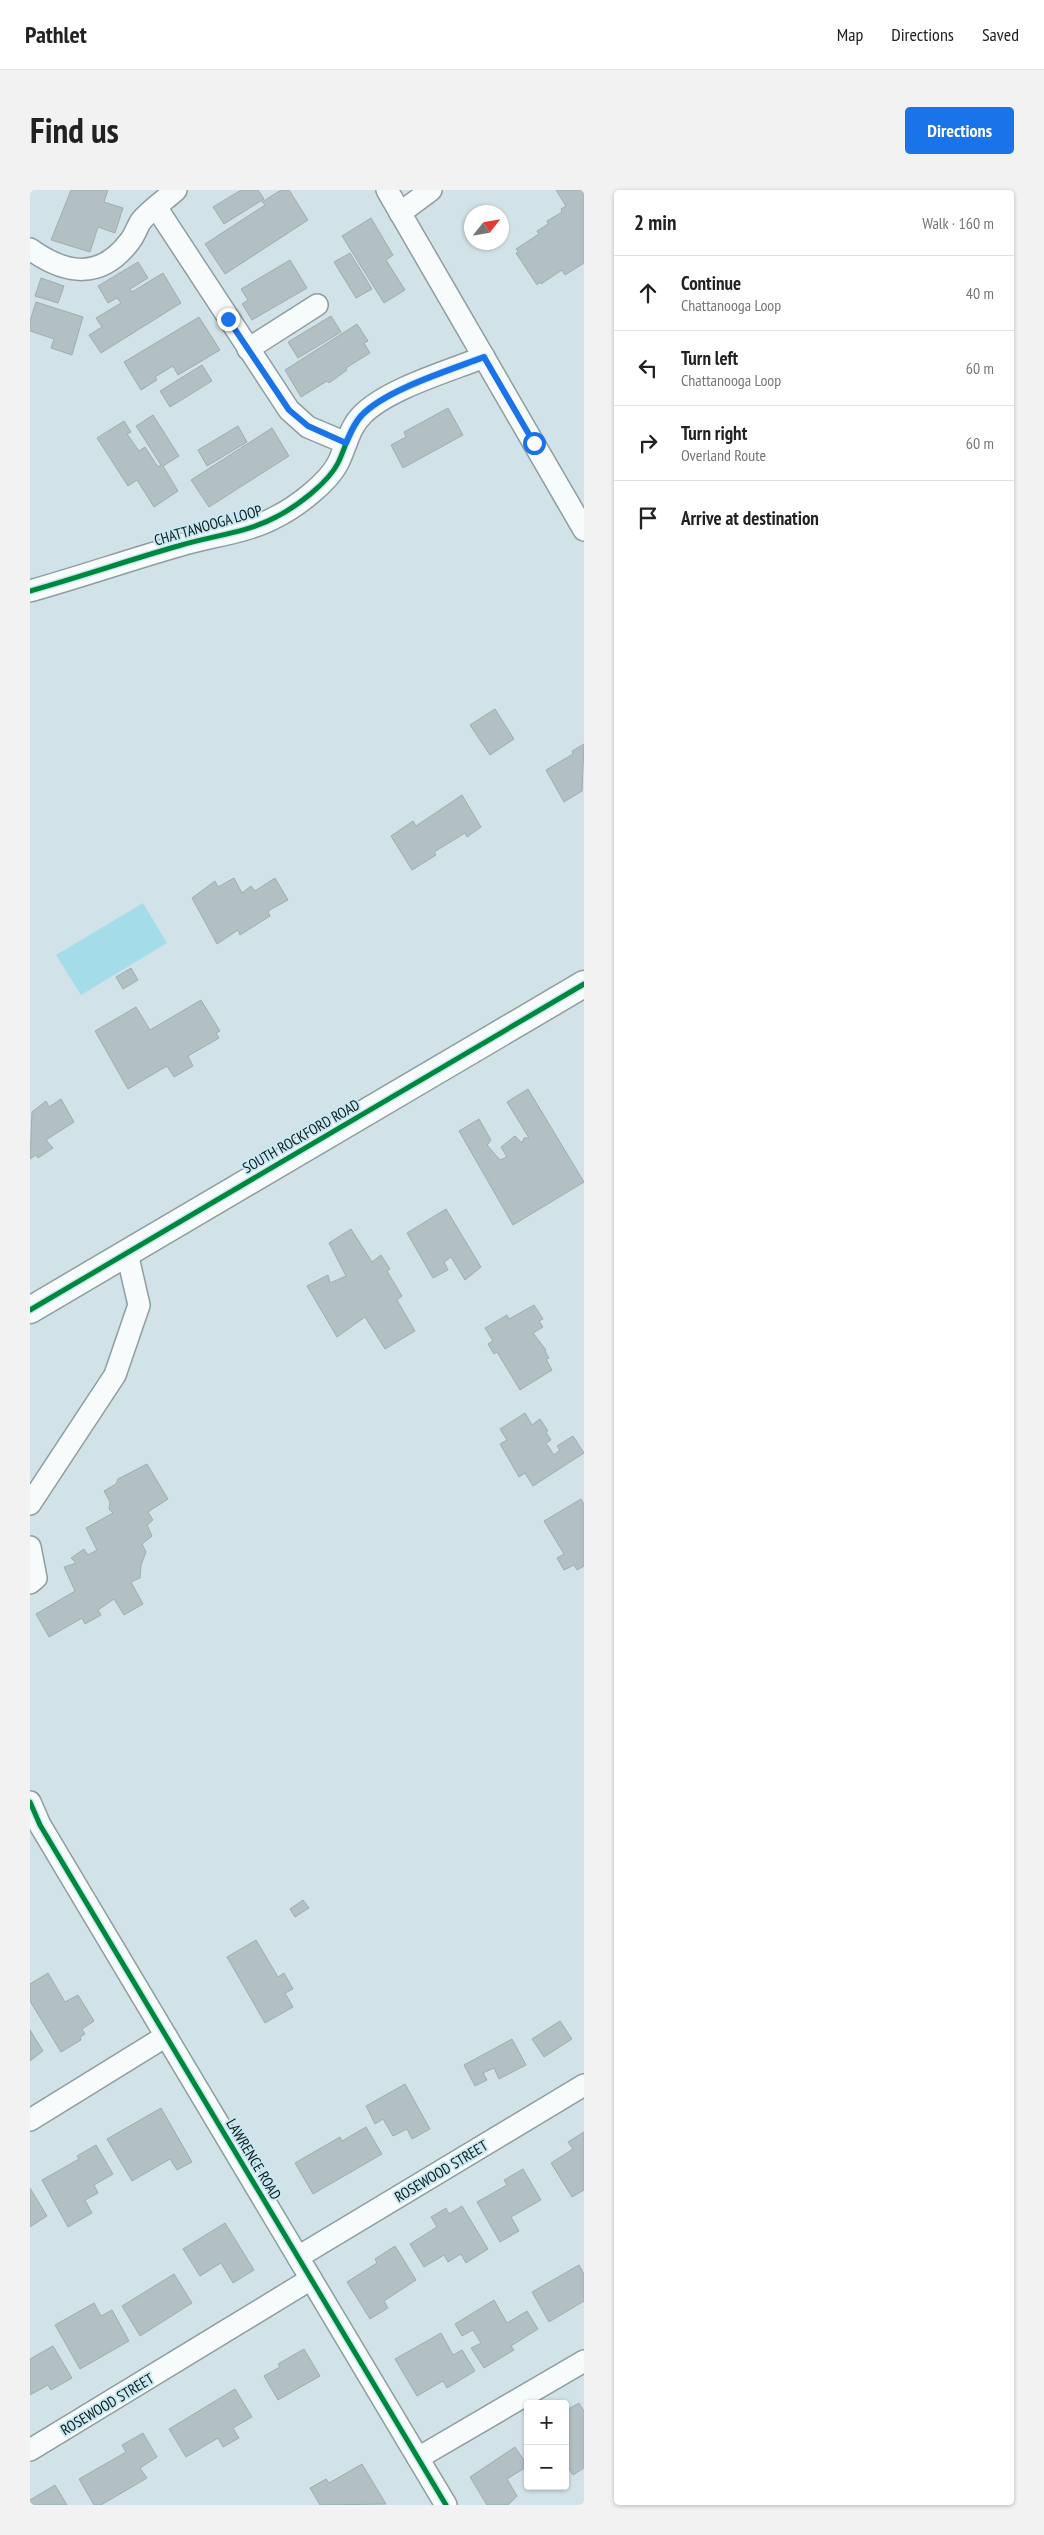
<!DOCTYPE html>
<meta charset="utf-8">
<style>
:root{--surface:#fff;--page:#f2f2f2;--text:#222;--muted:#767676;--line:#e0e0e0;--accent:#1a73e8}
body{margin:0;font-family:"PT Sans Narrow",sans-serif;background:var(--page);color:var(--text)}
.controls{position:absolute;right:15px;bottom:15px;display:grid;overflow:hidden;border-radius:5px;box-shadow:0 1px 4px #0004}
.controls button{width:45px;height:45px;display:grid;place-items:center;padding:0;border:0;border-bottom:1px solid var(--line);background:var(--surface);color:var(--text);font:25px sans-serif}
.compass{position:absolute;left:434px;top:15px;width:45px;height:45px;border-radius:50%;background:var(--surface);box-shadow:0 1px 4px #0004;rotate:59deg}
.stop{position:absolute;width:15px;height:15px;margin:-11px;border:4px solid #1a73e8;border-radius:50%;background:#fff}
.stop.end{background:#1a73e8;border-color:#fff;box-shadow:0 1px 5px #0008}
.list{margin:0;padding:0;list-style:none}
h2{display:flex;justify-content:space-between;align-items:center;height:65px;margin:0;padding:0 20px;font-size:21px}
h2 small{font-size:16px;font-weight:400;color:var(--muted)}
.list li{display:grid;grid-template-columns:32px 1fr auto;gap:15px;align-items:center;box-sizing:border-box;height:75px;padding:0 20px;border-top:1px solid var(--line)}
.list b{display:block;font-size:19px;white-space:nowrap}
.list p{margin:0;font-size:16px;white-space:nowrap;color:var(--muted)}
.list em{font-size:16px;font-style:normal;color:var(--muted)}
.icon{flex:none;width:28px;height:28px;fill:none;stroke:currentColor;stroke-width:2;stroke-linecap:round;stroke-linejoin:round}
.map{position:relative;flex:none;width:554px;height:2315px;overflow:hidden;border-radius:5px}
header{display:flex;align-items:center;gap:30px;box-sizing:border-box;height:70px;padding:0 25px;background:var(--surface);border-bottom:1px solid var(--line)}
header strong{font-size:24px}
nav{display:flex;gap:28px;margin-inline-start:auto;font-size:18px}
.intro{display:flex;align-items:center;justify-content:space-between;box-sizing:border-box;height:120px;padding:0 30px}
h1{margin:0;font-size:35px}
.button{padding:12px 22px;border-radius:5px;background:var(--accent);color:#fff;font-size:18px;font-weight:700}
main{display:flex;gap:30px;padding:0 30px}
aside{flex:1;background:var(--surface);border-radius:5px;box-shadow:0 1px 4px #0004}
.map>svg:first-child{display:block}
.green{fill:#a5dcea}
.building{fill:#b2c0c4;stroke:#9eadb0}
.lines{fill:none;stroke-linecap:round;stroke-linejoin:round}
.minor-casing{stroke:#8f9da0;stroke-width:24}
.tertiary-casing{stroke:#8f9da0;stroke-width:29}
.minor{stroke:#f8fbfc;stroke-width:21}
.tertiary{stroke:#f8fbfc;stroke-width:26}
.cycleway-casing{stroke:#c8e9f1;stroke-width:8}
.cycleway{stroke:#00873e;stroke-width:5}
.route{stroke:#1a73e8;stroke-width:6}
.labels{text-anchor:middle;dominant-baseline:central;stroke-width:4;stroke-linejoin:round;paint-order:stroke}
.street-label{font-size:15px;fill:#0e1a1d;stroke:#c8e9f1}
</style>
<header>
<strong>Pathlet</strong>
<nav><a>Map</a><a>Directions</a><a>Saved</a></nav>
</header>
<div class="intro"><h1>Find us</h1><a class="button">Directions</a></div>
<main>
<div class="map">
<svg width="554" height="2315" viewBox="0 0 554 2315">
<rect width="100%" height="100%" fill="#d1e3e8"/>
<path class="green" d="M113 713 137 753 51 805 26 765Z"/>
<g class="building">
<path d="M41 0H78L74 12 93 18 85 43 68 37 60 62 21 50Z"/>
<path d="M211 0H228L234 9 194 34 183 17Z"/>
<path d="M251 0H259L278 30 195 84 175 54 235 15 232 12Z"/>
<path d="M526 0H554V73L535 85 532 80 511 94 510 92 507 95 486 63 489 62 486 59 509 44 507 41 518 34 517 31 532 22 531 19 536 16Z"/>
<path d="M341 28 363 65 356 70 375 100 354 113 312 46Z"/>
<path d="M320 63 342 99 326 108 304 72Z"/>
<path d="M260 70 277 98 222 130 212 114 218 110 211 99Z"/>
<path d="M108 72 118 88 100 99 102 102 133 83 151 113 71 163 59 145 72 137 66 128 91 113 87 108 78 113 68 96Z"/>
<path d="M11 88 34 96 28 113 5 106Z"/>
<path d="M6 112 53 127 42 165 21 158 24 149 0 141V131Z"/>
<path d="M301 126 311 142 268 168 258 152Z"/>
<path d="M169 127 190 160 148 185 143 176 125 187 127 190 111 200 94 172Z"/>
<path d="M327 134 338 151 334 153 340 163 316 178 317 180 299 193 297 191 271 207 255 180Z"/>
<path d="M172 175 182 191 140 217 130 201Z"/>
<path d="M418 218 433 245 373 278 361 255 376 247 374 242Z"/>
<path d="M123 225 149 266 133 276 148 301 124 317 107 290 98 296 67 248 94 231 101 242 97 244 109 261 115 257 128 277 131 275 106 236Z"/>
<path d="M208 236 217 252 177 276 168 260Z"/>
<path d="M242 238 259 266 179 317 161 290Z"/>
<path d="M465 519 484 549 460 565 440 535Z"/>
<path d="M554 554 552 601 534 612 516 580 543 564 542 561Z"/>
<path d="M432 605 451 637 437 647 435 643 404 662 406 665 382 680 361 646 383 631 386 636Z"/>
<path d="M204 688 212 703 221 696 225 701 245 688 258 710 238 721 240 726 210 745 208 740 187 754 162 708 185 691 188 697Z"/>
<path d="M101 778 108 790 93 799 86 787Z"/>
<path d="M171 810 190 841 186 843 189 848 158 866 163 876 144 887 137 876 98 899 65 841 106 817 120 840Z"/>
<path d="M498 899 554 992 483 1035 429 941 449 929 461 950 457 955 470 970 477 967 471 957 485 946 492 953 494 948H499L477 912Z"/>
<path d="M31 909 44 932 16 950 23 958 8 968 6 965 0 969 2 922 16 911 19 917Z"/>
<path d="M416 1019 451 1077 435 1090 421 1067 414 1072 418 1080 403 1088 377 1043Z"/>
<path d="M321 1039 342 1072 351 1065 360 1079 357 1081 372 1106 367 1110 385 1141 355 1159 335 1127 307 1147 277 1096 298 1085 300 1093 316 1086 299 1053Z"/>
<path d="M504 1115 513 1129 509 1131 513 1137 503 1143 516 1160 515 1161 519 1168 516 1169 522 1180 490 1200 467 1162 464 1164 458 1154 463 1151 455 1138 477 1125 479 1129Z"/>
<path d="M495 1223 502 1235 510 1229 518 1241 516 1242 521 1250 516 1253 524 1265 530 1260 527 1256 543 1246 554 1263 503 1296 495 1283 489 1287 470 1254 477 1250 470 1239Z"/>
<path d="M117 1274 138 1309 118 1322 123 1330 117 1335 122 1346 112 1354 116 1362 111 1375 110 1388 101 1392 113 1414 94 1425 84 1409 68 1420 71 1425 55 1434 52 1428 19 1447 6 1424 45 1401 34 1377 46 1373 41 1368 54 1359 58 1365 67 1360 56 1338 83 1323 79 1319 80 1312 74 1301 86 1294 88 1289Z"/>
<path d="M551 1309 554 1314V1376L547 1380 544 1375 534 1380 527 1368 534 1364 514 1331Z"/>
<path d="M273 1710 279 1718 265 1727 260 1719Z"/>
<path d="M226 1750 248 1787 254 1783 263 1799 255 1803 263 1817 235 1833 197 1767Z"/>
<path d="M18 1783 35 1812 48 1805 64 1831 52 1839 55 1844 50 1847 51 1850 31 1862 0 1811V1794Z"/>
<path d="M530 1831 542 1849 514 1867 502 1849Z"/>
<path d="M0 1840 13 1861 0 1871Z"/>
<path d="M482 1849 496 1875 469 1889 464 1878 453 1883 457 1890 445 1896 434 1875Z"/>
<path d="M375 1894 400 1939 382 1949 377 1939 363 1946 353 1929 345 1934 336 1916Z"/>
<path d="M131 1918 162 1972 147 1980 140 1969 102 1991 77 1949Z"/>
<path d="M336 1937 352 1964 283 2004 265 1973 310 1947 312 1951Z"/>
<path d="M554 1942V2000L542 2007 521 1973 543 1959 538 1952Z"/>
<path d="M66 1955 83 1984 64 1995 68 2003 55 2010 62 2023 38 2037 12 1990 49 1969 47 1966Z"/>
<path d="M493 1979 511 2010 481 2027 489 2041 470 2052 447 2012 477 1995 474 1990Z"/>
<path d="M0 1998 17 2026 0 2037Z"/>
<path d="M432 2016 458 2059 436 2073 431 2064 418 2072 414 2065 394 2077 380 2054 407 2037 401 2027 416 2018 419 2024Z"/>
<path d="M195 2033 224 2080 203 2093 191 2073 170 2086 153 2059Z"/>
<path d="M365 2056 386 2090 354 2111 358 2118 340 2129 317 2092 347 2073 345 2069Z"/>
<path d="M549 2075 554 2084V2111L519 2132 502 2102Z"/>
<path d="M144 2084 162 2113 110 2146 92 2116Z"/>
<path d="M464 2110 477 2133 497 2121 508 2139 481 2156 484 2160 454 2178 441 2158 451 2153 443 2140 432 2146 425 2134Z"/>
<path d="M64 2113 71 2126 82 2120 99 2151 50 2179 25 2135Z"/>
<path d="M411 2143 423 2165 432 2160 445 2181 417 2198 413 2191 387 2206 365 2169Z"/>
<path d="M23 2156 42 2188 21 2200 18 2195 0 2205V2169Z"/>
<path d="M274 2159 290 2186 248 2210 234 2186 250 2177 248 2174Z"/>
<path d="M205 2199 222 2227 203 2238 209 2248 193 2257 188 2248 156 2267 139 2239Z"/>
<path d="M549 2213 554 2221V2278L543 2285 535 2272V2221Z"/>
<path d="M113 2243 127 2267 110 2278 117 2288 71 2315H64L49 2289 96 2262 92 2255Z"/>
<path d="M485 2257 498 2276 477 2289 487 2306 478 2315H457L440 2287Z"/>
<path d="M332 2274 356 2314 290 2315 280 2298 296 2289 299 2293Z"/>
<path d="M25 2295 37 2315H0V2310Z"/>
</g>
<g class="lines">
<defs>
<g id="minor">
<path d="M357 0 554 340"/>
<path d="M126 17 259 220 278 237 316 253"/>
<path d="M370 23 401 0"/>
<path d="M0 59C36 85 71 90 100 51 105 45 107 37 111 31 121 19 135 10 146 0"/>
<path d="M218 159 287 115"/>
<path d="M0 401C50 387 99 370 148 356 180 346 217 343 246 327 266 317 298 293 308 273 316 257 319 238 332 225 357 199 419 181 454 167"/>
<path d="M0 1314 85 1185 109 1115 97 1063"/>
<path d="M0 1357 6 1388 0 1393"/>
<path d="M0 1612 10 1635 416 2315"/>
<path d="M0 1930 136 1846"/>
<path d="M268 2067 554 1895"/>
<path d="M0 2260 281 2089"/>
<path d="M388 2268 554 2171"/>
</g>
<path id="tertiary" d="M0 1120 554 794"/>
</defs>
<use href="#minor" class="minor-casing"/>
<use href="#tertiary" class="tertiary-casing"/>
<use href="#minor" class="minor"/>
<use href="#tertiary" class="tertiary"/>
<defs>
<g id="cycleway">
<path d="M0 401C50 387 99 370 148 356 180 346 217 343 246 327 266 317 298 293 308 273 316 257 319 238 332 225 357 199 419 181 454 167"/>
<path d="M0 1120 554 794"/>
<path d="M0 1612 10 1635 416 2315"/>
</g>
</defs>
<use href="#cycleway" class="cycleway-casing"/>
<use href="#cycleway" class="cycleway"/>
</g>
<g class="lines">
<path class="route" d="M198 129 259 220 278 236 316 253C320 244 324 234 331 226 355 200 420 180 454 167L504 253"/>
</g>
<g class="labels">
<g class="street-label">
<text transform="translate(178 335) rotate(-16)">CHATTANOOGA LOOP</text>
<text transform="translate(271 946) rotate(-30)">SOUTH ROCKFORD ROAD</text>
<text transform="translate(224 1969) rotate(59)">LAWRENCE ROAD</text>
<text transform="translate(411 1981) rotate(-31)">ROSEWOOD STREET</text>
<text transform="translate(77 2214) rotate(-31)">ROSEWOOD STREET</text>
</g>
</g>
</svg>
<div class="controls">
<button>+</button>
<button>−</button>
</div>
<svg class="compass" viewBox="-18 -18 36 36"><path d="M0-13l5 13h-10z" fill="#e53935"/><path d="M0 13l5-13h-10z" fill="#767676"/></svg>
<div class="stop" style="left:504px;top:253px"></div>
<div class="stop end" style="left:198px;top:129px"></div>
</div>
<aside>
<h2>2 min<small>Walk · 160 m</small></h2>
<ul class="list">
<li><svg class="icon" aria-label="ahead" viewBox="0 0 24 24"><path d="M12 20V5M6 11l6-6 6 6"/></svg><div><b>Continue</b><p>Chattanooga Loop</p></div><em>40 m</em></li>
<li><svg class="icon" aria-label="left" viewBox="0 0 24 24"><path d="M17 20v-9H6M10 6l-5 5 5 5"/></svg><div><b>Turn left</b><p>Chattanooga Loop</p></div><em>60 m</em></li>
<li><svg class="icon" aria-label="right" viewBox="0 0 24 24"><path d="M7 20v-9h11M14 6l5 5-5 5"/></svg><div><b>Turn right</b><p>Overland Route</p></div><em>60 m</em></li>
<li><svg class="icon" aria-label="arrive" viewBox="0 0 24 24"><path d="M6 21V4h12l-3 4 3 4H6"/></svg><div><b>Arrive at destination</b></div></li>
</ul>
</aside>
</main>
